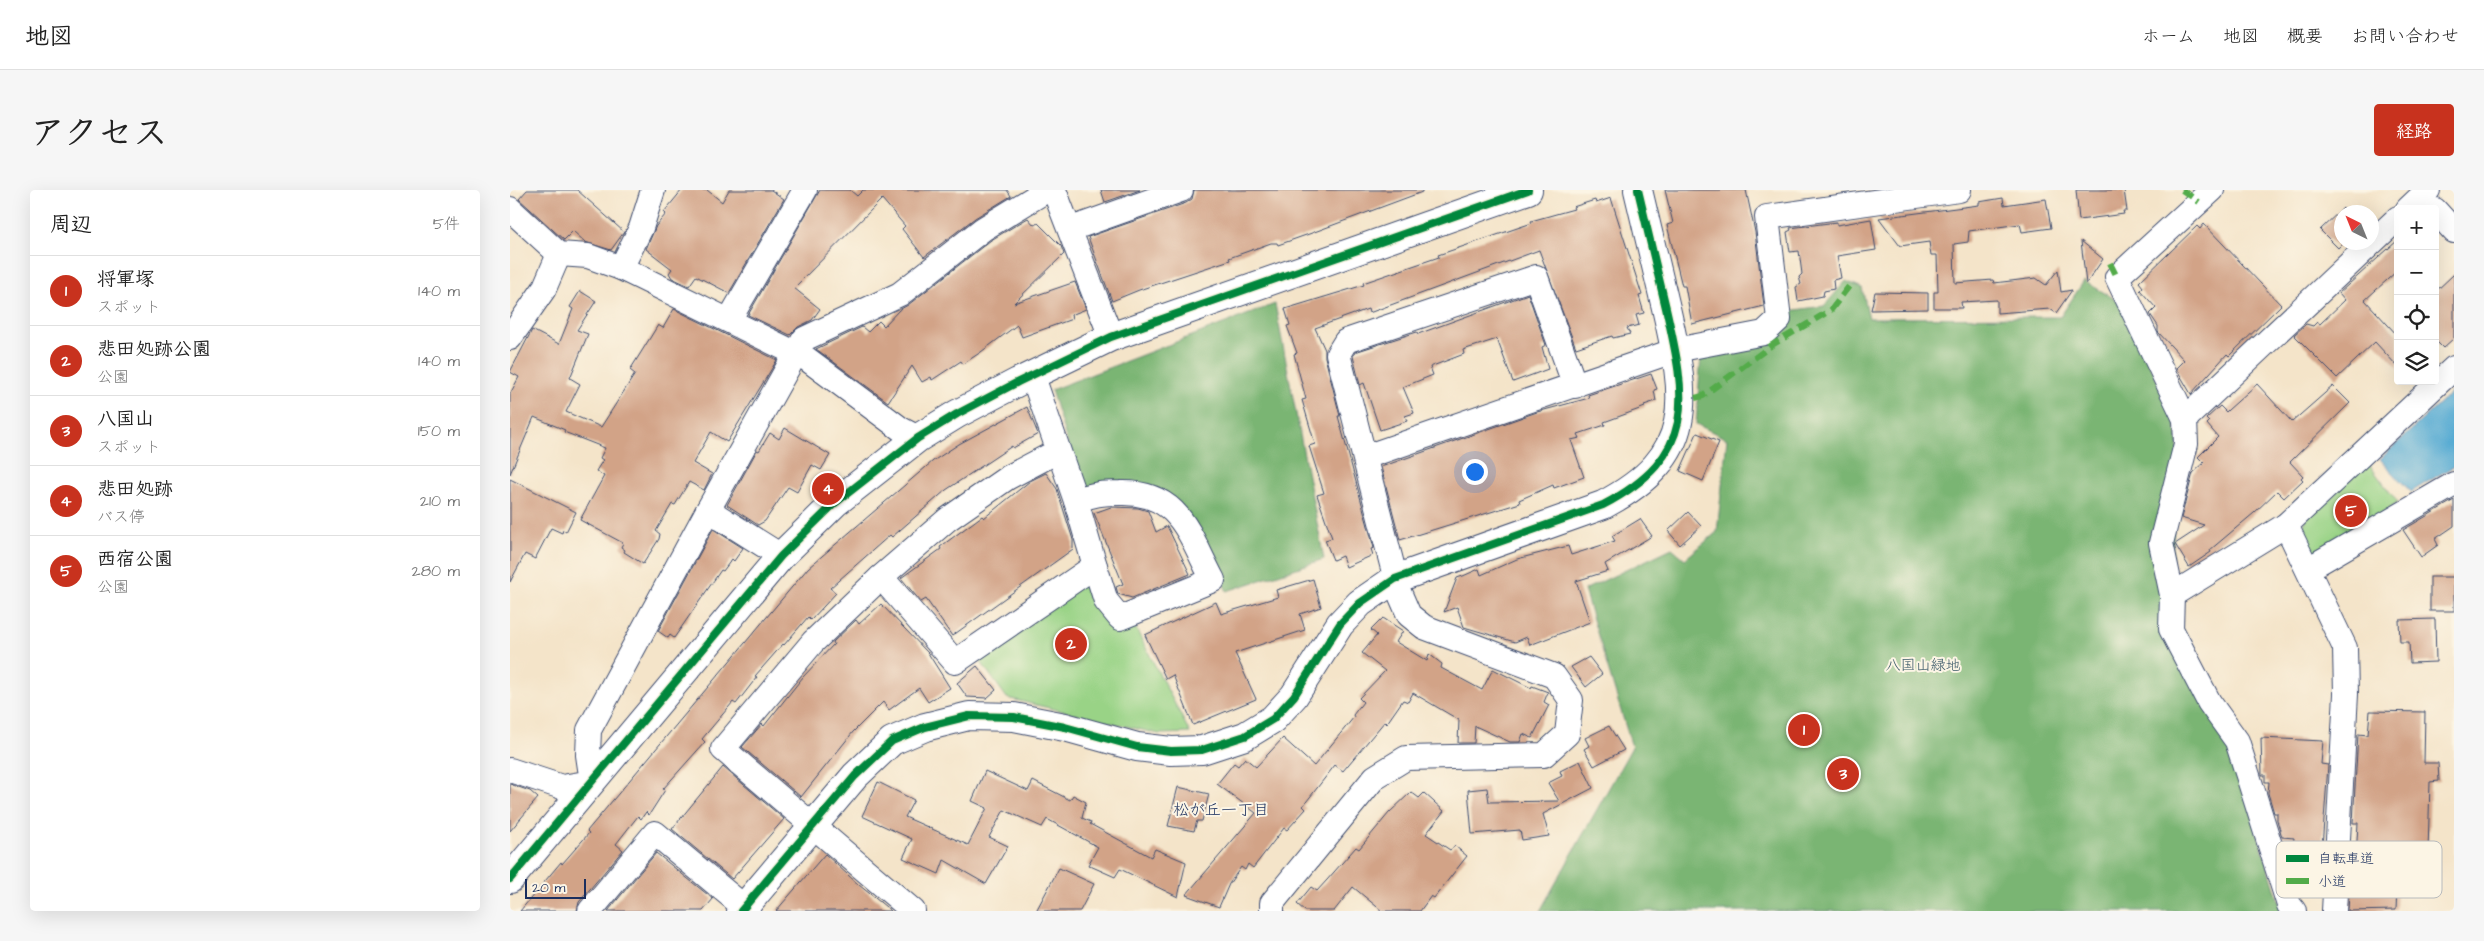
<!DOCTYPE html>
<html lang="ja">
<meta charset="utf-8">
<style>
:root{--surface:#fff;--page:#f6f6f6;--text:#222;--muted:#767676;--line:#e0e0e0;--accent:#c8321e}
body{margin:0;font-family:"Architects Daughter","Klee One",sans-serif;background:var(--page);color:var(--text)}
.controls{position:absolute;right:15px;top:15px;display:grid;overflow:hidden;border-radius:5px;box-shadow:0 5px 20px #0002}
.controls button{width:45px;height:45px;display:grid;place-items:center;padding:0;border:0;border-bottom:1px solid var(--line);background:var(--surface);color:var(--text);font:25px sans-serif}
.compass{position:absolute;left:1824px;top:15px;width:45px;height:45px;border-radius:50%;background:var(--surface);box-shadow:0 5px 20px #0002;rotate:317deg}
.scale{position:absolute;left:15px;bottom:12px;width:61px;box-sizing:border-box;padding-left:5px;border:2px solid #1b2f5e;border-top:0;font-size:14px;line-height:18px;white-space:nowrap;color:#1b2f5e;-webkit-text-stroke:4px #fcf5e5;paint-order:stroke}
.you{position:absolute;left:964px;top:281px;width:18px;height:18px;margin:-12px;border:4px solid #fff;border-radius:50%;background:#1a73e8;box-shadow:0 0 0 8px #1a73e833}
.badge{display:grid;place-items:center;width:32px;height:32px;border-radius:50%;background:var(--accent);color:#fff;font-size:16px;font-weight:700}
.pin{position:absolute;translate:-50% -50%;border:2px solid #fff;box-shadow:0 1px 5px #0006}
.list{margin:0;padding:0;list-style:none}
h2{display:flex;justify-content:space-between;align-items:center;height:65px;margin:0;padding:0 20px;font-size:21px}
h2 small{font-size:16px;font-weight:400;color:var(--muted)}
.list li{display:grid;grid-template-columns:32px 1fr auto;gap:15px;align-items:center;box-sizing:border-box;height:70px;padding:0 20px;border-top:1px solid var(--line)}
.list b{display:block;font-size:19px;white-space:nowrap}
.list p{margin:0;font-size:16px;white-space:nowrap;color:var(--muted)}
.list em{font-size:16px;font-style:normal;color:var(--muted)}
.icon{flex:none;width:28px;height:28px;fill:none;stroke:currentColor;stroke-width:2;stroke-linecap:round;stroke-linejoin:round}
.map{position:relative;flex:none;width:1944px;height:721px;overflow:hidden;border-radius:5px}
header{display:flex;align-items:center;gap:30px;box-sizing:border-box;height:70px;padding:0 25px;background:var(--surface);border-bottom:1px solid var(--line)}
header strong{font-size:24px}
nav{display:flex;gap:28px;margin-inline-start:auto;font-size:18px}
.intro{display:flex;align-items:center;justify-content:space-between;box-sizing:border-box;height:120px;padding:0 30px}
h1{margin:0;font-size:35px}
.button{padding:12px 22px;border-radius:5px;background:var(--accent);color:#fff;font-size:18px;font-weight:700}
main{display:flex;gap:30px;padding:0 30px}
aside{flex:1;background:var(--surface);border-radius:5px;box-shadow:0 5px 20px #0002}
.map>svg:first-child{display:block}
.green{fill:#99d386;stroke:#5a8172}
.forest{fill:#7ab573;stroke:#4a7268}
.water{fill:#57abd3;stroke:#396d98}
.building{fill:#d2a387}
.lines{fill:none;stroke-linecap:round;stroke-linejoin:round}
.street-casing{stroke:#3c4a6e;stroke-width:26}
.secondary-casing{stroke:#3c4a6e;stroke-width:30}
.street{stroke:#fff;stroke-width:24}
.secondary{stroke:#fff;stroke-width:28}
.quiet{stroke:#52ab49;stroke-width:6;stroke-dasharray:12 6;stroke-linecap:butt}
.cycleway-casing{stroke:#fcf5e5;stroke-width:11}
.cycleway{stroke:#00873e;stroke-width:8}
.labels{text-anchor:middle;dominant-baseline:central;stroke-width:4;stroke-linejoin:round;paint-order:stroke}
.park-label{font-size:15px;fill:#3a5868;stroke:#fcf5e5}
.neighbourhood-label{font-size:16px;fill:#1b2f5e;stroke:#fcf5e5}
.key{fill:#fcf5e5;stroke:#b8babc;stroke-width:1}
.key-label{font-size:14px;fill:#1b2f5e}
</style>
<header>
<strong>地図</strong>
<nav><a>ホーム</a><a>地図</a><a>概要</a><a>お問い合わせ</a></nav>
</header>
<div class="intro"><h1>アクセス</h1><a class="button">経路</a></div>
<main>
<aside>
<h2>周辺<small>5件</small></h2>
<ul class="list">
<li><span class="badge">1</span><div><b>将軍塚</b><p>スポット</p></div><em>140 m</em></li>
<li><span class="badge">2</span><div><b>悲田処跡公園</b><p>公園</p></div><em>140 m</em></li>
<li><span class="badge">3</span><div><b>八国山</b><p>スポット</p></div><em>150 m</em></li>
<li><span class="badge">4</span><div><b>悲田処跡</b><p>バス停</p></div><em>210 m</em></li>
<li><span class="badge">5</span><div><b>西宿公園</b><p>公園</p></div><em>280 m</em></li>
</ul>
</aside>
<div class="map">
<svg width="1944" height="721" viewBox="0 0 1944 721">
<rect width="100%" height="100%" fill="#fcf5e5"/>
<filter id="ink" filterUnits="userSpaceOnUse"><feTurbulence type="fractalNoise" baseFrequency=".02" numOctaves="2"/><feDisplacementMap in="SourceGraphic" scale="10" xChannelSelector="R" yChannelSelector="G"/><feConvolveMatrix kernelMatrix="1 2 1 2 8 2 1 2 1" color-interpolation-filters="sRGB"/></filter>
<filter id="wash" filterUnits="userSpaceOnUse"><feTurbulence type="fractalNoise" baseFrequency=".0096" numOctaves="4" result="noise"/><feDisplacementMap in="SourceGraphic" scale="20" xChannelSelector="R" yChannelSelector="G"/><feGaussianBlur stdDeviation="1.12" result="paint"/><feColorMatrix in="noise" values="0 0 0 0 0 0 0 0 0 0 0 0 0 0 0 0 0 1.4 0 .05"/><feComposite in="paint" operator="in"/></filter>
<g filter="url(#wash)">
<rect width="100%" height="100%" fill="#f4e4c9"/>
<g class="green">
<path d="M1858 273 1888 313 1813 364 1798 359 1791 345 1796 329Z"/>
<path d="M580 388 606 440 623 433 680 543 649 544 497 508 468 468Z"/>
</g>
<g class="forest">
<path d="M1336 91 1352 98 1359 128 1550 127 1574 91 1612 113 1664 227 1668 251 1658 451 1720 554 1772 721H1030L1122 557 1074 400 1162 358 1175 369 1207 342 1217 249 1186 234 1191 165 1278 121 1314 116Z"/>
<path d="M765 114 814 369 717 401 672 317 571 296 541 200Z"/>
</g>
<path class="water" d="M1944 200V276L1901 302 1870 269Z"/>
<g id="blocks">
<g class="building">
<path d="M17 0H67L114 42 101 60 75 52 63 41 54 50 9 9Z"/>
<path d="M172 0H197L212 12 219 0H261L274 9 219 103 186 86 179 96 162 88 159 83 162 79 136 59 146 36 156 24 154 22Z"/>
<path d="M310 0H340L347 6 353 0H497L501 6 465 28 414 67 392 39 395 36 372 9 284 98 310 119 302 130 288 137 280 145 238 125Z"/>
<path d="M591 0H630L595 12Z"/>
<path d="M684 0H912V2L799 44 768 55 767 53H761L719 68 720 70 629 100 602 111 578 47 676 13 682 9Z"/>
<path d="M1155 0H1236L1245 42 1254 116 1182 134 1175 96H1172L1157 35 1163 33Z"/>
<path d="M1566 0H1614L1617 21H1613L1614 24 1569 30Z"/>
<path d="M1101 8 1132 105 1129 106 1134 123 1126 125 1129 135 1117 138 1120 144 1103 148 1102 146 1066 158 1029 60 859 123 858 119 805 138 815 160V167L830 226H828L864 358 861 359 863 365 836 377 832 366 823 370 815 350 822 348 807 305 814 303 799 256 805 254 792 210 796 209 784 164 787 163 777 136 780 135 775 119 854 95 853 93 929 67 928 65 1022 33 1021 31 1064 19 1063 17 1085 10 1086 13Z"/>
<path d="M1493 8 1494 15 1536 9 1541 38 1512 42 1510 34 1459 41 1458 52 1444 54 1445 93 1483 90 1484 93 1526 88 1536 95 1548 80 1551 102 1562 100 1546 123 1540 119 1487 123V110L1451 112 1452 118H1424V102H1428L1427 65H1421L1419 52 1390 56 1369 28 1469 15V12Z"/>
<path d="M1833 18 1837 22H1832V52H1834L1828 58 1810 40Z"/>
<path d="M518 28 524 35 528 33 551 56 554 64 504 113 565 92 576 119 561 125 562 129 512 147 507 135 471 162 453 174 451 171 422 190 421 187 412 192 402 176 378 212 306 159 352 137 358 142 369 131 374 136 389 120 398 115 481 50Z"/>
<path d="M1361 29 1366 60 1327 66 1331 88 1323 90 1324 99 1314 101 1313 106 1288 111 1286 97 1291 94 1289 87 1292 84 1289 61 1280 62 1277 42 1281 40 1280 38 1327 32V35Z"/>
<path d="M1694 34 1771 115 1719 166 1717 164 1681 204 1666 178 1674 170 1648 142V136L1640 124 1646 118 1630 100 1633 97 1629 92 1687 36 1690 39Z"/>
<path d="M1888 50V80L1855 110 1888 146V177L1865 152 1827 188 1784 145 1796 134 1803 136 1807 132 1810 134 1835 110 1829 103Z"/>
<path d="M1571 51 1593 69 1576 94Z"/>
<path d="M1944 84V148L1933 158 1925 150V102Z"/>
<path d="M70 101 86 111 67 140 78 144 60 188 70 194 56 222 91 237 125 184 120 180 135 156 148 135 153 138 164 119 267 170 217 252 201 242 183 273 202 284 194 300 179 292 165 315 162 314 146 341 150 344 149 349 133 374 114 362 115 360 111 357 113 353 70 330 94 286 86 281 93 270 90 268 95 258 54 242 55 240 24 227 0 284V204L9 187 0 182 22 140 49 154 63 119 60 117Z"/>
<path d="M1365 102 1418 103V119L1361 120Z"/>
<path d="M1018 104 1036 155 1032 157 1038 179 1003 192 987 149 953 160 954 164 920 177 923 185 893 197 904 223 895 226 897 231 870 240 854 193 850 195 843 166 845 162 907 142 908 144Z"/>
<path d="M1141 184 1147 199 1144 200 1146 211 1134 215 1135 217 1094 232 1095 235 1068 244 1070 248 1061 250 1074 287 1044 298 1043 295 1009 310 1010 313 890 350 871 277 1027 222 1079 208 1078 205Z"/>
<path d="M1747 194 1782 232 1823 196 1840 213 1780 272 1793 286 1791 288 1793 290 1774 308 1767 301 1744 323 1700 360 1701 362 1679 377 1665 354 1694 335 1671 328 1683 283 1694 273 1688 267 1708 247 1697 234 1699 232 1696 229 1710 216 1716 222 1718 220Z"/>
<path d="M517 217 528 244 503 258 502 256 436 300 382 347 380 345 320 398 326 403 301 430 298 427 274 455 273 454 245 486 247 487 226 514 223 512 192 549 195 552 153 599 155 600 139 625 136 622 131 629 128 626 106 654 113 660 69 712 67 721H10L51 672 52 674 79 643 77 641 298 378 423 271 449 254Z"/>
<path d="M275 238 320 265 311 280 302 275 287 302 278 297 255 331 248 335 217 315 247 260 249 261 260 243 269 249Z"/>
<path d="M1187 243 1209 252 1193 291 1170 281Z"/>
<path d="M536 283 547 299 563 350V359L442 446 416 409 411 412 391 388 431 359 430 357 472 326 474 328 520 291Z"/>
<path d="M0 289 66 322 56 342 53 340 52 343 41 338 25 369 15 364 0 392Z"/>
<path d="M1944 310V336L1925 349 1928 355 1911 367 1893 340Z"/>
<path d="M601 317 628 318 638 321 646 342 657 336 680 384 622 408 608 404 606 397 613 394 584 323Z"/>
<path d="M1178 322 1191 336 1170 355 1158 341Z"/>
<path d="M1130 329 1142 346 1095 374 1098 381 1066 391 1080 432 1020 455 1017 447 1005 452 954 437 947 417 934 422 947 388 953 386 969 379 971 385 1007 369 1058 356 1061 365 1105 351 1102 346Z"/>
<path d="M203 339 233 358 224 371 222 369 213 381 211 380 164 448 160 445 158 448 148 441Z"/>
<rect x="1920" y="387" width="24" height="34"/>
<path d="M803 389 811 417 790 424 795 440 725 463 746 509 683 535 663 485 656 489 635 445 706 412 711 424 768 407 766 400Z"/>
<path d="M371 414 418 463 440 498 418 512 409 498 379 520 373 512 343 542 291 607 232 557 252 534 254 536 293 487 324 454 323 452 346 430 349 434Z"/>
<path d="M873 428 893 441 886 452 917 471 919 464 932 474 931 478 972 500 983 479 1021 498 1022 496 1038 502 1034 512 1039 515 1022 548 1013 544 1010 552H1000L965 536 964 553H948L949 530 903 503 898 512 893 510 877 533 875 531 833 581 825 575 793 616 796 619 777 640 774 638 743 678 738 674 735 680 731 677 719 694 709 717 676 705 746 623 707 594 724 573 728 576 735 568 746 577 773 548 804 576 844 527 843 525 853 512 849 508 875 481 852 463 867 445 861 440Z"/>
<path d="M1925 429 1926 472 1900 473 1899 452H1890L1889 430Z"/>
<path d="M1079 467 1092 484 1076 497 1061 477Z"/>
<path d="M467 476 486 500 477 508 457 507 447 493Z"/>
<path d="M1860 521 1915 522 1914 573H1928L1929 591 1920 592 1918 662V672H1925V697H1887L1886 720 1838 721 1840 688H1844L1846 669 1848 633H1843L1848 544 1858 545Z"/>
<path d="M1099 536 1114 560 1084 576 1074 559 1079 556 1075 548Z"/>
<path d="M1751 548 1813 551 1811 574 1818 575 1809 699 1788 697 1789 677 1781 675 1784 648 1772 647 1767 630V623H1764L1758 603 1759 592H1755V585H1752Z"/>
<path d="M1070 571 1083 598 1033 624 1039 646 1012 650 1010 640 962 644 958 600 977 598 979 612 1049 611 1038 593 1052 586 1050 581Z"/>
<path d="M213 577 274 629 222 689 162 639Z"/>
<path d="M475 581 518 601 523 591 560 610 563 605 576 612 572 628 581 632 580 634 641 667 645 659 676 672 668 707 610 679 605 687 578 675 588 657 537 629 532 637 494 620 479 647 498 656 476 694 434 670 429 684 393 668 402 649 352 626 368 592 404 610 395 627 458 655 477 618 462 611Z"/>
<path d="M0 594 20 601 28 608 0 641Z"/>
<path d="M668 597 699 604 692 631H687L684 641 658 636Z"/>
<path d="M901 602 909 608 914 603 934 621 916 644 940 660 945 656 957 666 924 708 921 706 910 721H872L843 697 824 721H795L787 714 801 697 807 701 817 690 846 657 849 659 879 623Z"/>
<path d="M146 663 203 709 193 721H98Z"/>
<path d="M315 664 349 695 381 721H266Z"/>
<path d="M549 678 584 694 570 721H526Z"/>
</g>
</g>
</g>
<g filter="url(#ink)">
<use href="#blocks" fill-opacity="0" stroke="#3c4a6e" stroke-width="1"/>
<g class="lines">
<defs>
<g id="street">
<path d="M544 0 601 147"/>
<path d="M1702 0 1607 87 1675 229 1676 254 1651 353 1662 405 1661 439 1699 512 1727 551 1779 715 1784 721"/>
<path d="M0 19 49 64 78 66 111 78 297 169 391 239 408 248"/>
<path d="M1898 19 1918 0"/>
<path d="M1925 20 1944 41"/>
<path d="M561 39 671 0"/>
<path d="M111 78 131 38 143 0"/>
<path d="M219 130 295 0"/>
<path d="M0 148 34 99 49 64"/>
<path d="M1675 229 1888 28"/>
<path d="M855 267 1166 160 1254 143 1269 129 1257 27 1449 0"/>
<path d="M566 311C582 304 593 303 610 303 670 301 679 345 703 390L610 428 596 411 585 376"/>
<path d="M198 320 271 366"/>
<path d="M1776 335 1835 458 1836 504 1824 721"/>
<path d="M1798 379 1944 294"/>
<path d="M371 387 445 472 585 376 566 311 522 184"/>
<path d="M1662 405 1776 335 1944 178"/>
<path d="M0 580 52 597 82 592 78 565 79 540 198 320 294 149 390 104 473 39 537 0"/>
<path d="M80 721 145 643 234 717"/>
<path d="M403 721 213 559 303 452 371 387 438 329 497 288 548 261"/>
<path d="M762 721V713L865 587 896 568 1034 565 1057 544 1061 510 1044 486 914 437 899 425 889 402 828 164 836 151 1026 87 1065 196"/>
</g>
<g id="secondary">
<path d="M0 689 271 366 325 313 408 248 447 224 508 192 601 147 1018 0"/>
<path d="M231 721 345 586 382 551 415 537 459 526 504 527 555 537 627 557 661 561 692 560 735 546 763 529 784 506 830 434 850 413 885 389 1093 315C1188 265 1177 210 1156 118 1147 79 1137 39 1128 0"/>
</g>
</defs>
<use href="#street" class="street-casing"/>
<use href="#secondary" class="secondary-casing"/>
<use href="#street" class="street"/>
<use href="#secondary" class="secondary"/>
<g class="quiet">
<path d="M1672 0 1689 12"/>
<path d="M1600 73 1607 87"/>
<path d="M1185 208 1193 206 1262 155 1321 120 1340 95"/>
</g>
<defs>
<g id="cycleway">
<path d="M0 689 271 366 325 313 408 248 447 224 508 192 601 147 1018 0"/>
<path d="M231 721 345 586 382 551 415 537 459 526 504 527 555 537 627 557 661 561 692 560 735 546 763 529 784 506 830 434 850 413 885 389 1093 315C1188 265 1177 210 1156 118 1147 79 1137 39 1128 0"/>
</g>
</defs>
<use href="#cycleway" class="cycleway-casing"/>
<use href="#cycleway" class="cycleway"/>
</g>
</g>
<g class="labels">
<g class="park-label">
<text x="1413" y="475">八国山緑地</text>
</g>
<g class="neighbourhood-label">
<text x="711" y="620">松が丘一丁目</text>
</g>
</g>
<rect x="1766" y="651" width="166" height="57" rx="8" class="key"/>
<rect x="1776" y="665" width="23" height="7" fill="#00873e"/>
<rect x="1776" y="688" width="23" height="6" fill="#52ab49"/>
<g class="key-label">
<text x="1808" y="673">自転車道</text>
<text x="1808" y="696">小道</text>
</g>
</svg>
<div class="controls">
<button>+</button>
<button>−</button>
<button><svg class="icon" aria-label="locate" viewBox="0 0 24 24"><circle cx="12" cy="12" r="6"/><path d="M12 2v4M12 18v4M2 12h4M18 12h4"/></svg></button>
<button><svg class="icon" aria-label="layers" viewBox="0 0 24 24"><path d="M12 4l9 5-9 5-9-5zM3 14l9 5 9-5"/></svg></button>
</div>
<svg class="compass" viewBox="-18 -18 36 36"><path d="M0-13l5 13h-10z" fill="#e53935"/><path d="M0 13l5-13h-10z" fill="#767676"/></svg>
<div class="scale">20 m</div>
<div class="you"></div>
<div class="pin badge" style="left:1294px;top:540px">1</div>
<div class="pin badge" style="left:561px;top:454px">2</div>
<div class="pin badge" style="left:1333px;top:584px">3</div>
<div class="pin badge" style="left:318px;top:299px">4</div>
<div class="pin badge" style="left:1841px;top:321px">5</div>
</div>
</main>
